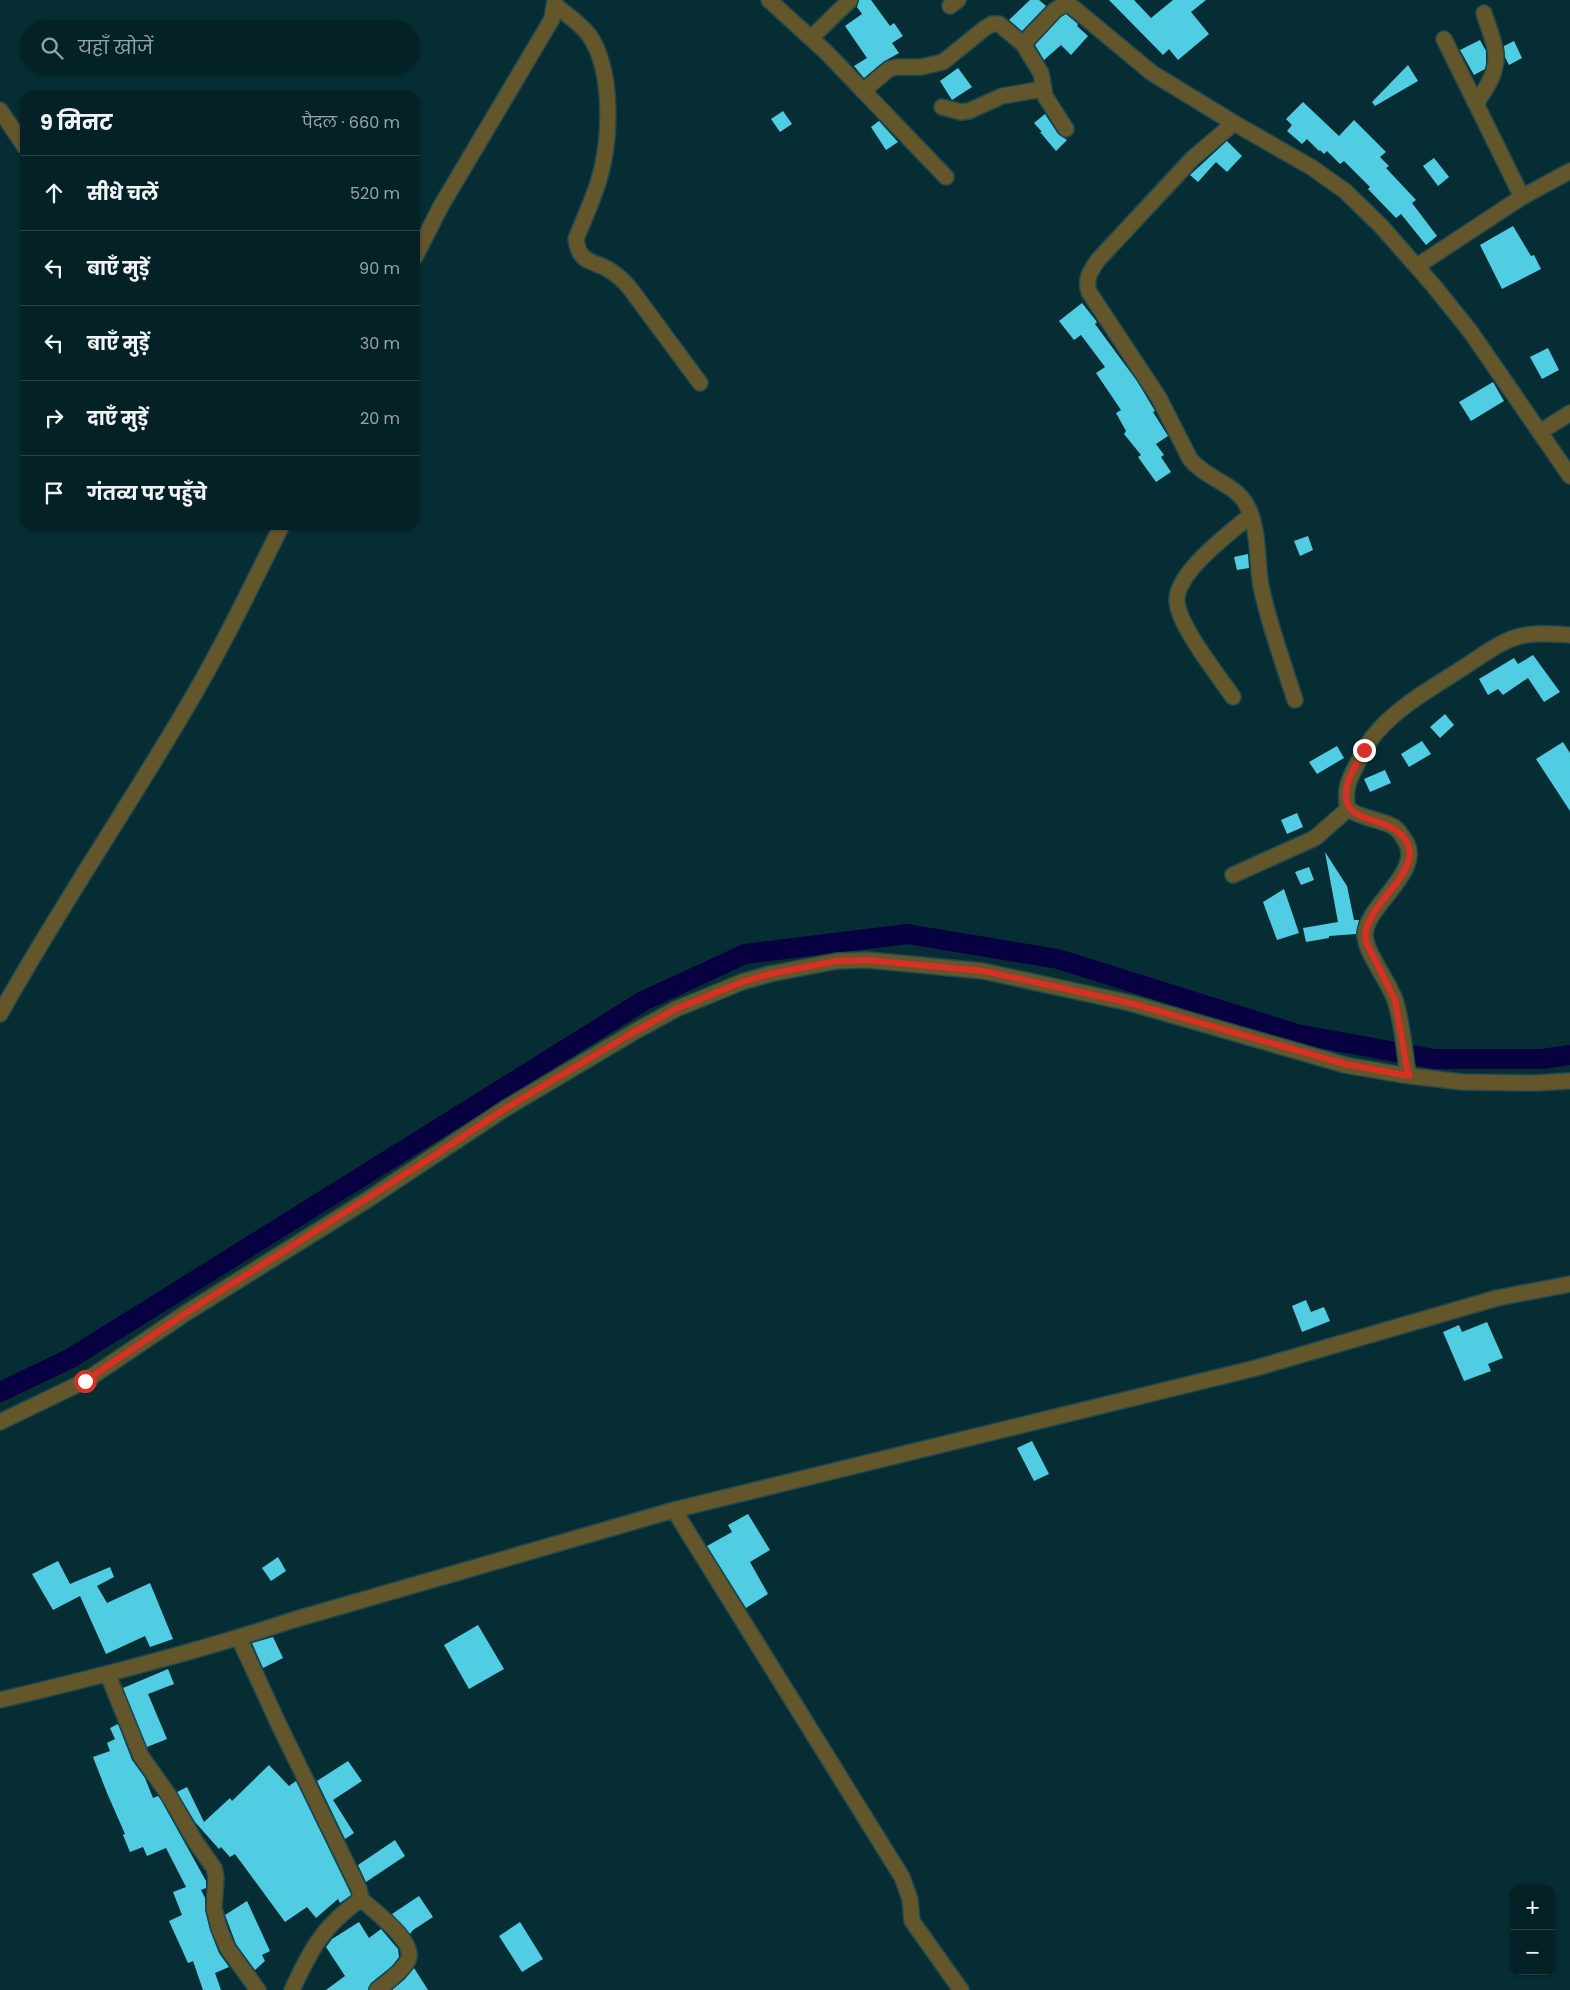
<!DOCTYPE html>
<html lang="hi">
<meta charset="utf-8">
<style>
:root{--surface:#042226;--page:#0d2a2e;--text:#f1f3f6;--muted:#97a4a7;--line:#253f43}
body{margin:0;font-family:Poppins,"Noto Sans Devanagari",sans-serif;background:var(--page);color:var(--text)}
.controls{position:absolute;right:15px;bottom:15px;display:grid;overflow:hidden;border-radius:10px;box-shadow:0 1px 4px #0004}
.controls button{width:45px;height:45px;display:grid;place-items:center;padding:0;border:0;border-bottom:1px solid var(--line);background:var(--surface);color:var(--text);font:25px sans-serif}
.stop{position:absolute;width:15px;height:15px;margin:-11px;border:4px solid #d93025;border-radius:50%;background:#fff}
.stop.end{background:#d93025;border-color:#fff;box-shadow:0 1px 5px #0008}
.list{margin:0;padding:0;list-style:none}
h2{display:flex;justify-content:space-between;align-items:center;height:65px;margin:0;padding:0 20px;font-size:21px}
h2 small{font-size:16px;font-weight:400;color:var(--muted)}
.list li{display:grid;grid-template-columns:32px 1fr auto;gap:15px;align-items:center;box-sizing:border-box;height:75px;padding:0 20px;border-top:1px solid var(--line)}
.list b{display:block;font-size:19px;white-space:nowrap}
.list em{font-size:16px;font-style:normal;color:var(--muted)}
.icon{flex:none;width:28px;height:28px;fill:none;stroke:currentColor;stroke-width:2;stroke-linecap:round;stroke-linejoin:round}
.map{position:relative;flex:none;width:1570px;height:1990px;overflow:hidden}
.search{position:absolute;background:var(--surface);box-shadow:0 1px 4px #0004;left:20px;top:20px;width:400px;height:55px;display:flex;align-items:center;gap:12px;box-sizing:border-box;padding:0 18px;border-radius:28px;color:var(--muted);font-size:19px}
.panel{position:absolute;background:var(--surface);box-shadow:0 1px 4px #0004;left:20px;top:90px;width:400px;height:440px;border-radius:15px}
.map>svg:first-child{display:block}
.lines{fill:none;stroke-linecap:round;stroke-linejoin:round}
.canal{stroke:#070142;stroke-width:20}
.building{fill:#50cde3}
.minor-casing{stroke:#20494f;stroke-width:18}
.minor{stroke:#64562b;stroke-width:15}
.route{stroke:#d93025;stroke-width:6}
</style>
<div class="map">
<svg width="1570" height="1990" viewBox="0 0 1570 1990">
<rect width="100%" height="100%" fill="#062d33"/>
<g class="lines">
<path class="canal" d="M0 1392 71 1358 643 1001 745 954 907 934 1058 959 1297 1034 1434 1059H1542L1570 1055"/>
</g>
<g class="building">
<path d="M859 0H871L890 26 894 23 903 36 892 43 899 53 883 62 864 78 854 66 867 58 845 26 862 14 857 7Z"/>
<path d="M1030 0H1039L1046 6 1022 31 1009 20Z"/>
<path d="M1109 0H1134L1151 18 1173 0H1206L1191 12 1209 34 1178 60 1169 49 1163 55Z"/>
<path d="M1066 14 1078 24 1077 26 1088 36 1071 55 1061 45 1044 60 1035 45 1061 17Z"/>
<path d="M1480 40 1486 51V64L1485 69 1474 75 1460 50Z"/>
<path d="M1514 41 1522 58 1509 65 1505 57 1504 46Z"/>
<path d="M1408 65 1418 81 1375 106 1372 102Z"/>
<path d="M958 68 972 87 952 100 940 81Z"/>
<path d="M1303 102 1339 136 1354 120 1386 152 1380 157 1389 166 1386 168 1416 200 1412 203 1437 236 1426 245 1401 214 1396 218 1368 189 1370 187 1344 161 1340 164 1327 151 1324 154 1320 150 1319 151 1307 139 1302 144 1287 131 1292 125 1286 119Z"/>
<path d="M783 111 792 124 780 132 771 119Z"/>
<path d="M1045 114 1058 134 1067 140 1056 151 1040 132H1042L1034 123Z"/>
<path d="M879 121 898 142 886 150 871 127Z"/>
<path d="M1227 141 1242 156 1227 172 1216 162 1198 182 1190 175Z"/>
<path d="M1434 158 1449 177 1438 186 1423 166Z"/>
<path d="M1513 226 1531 256 1534 255 1541 269 1502 289 1480 245Z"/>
<path d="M1082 303 1097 322 1095 324 1137 381 1155 411 1153 412 1168 436 1156 444 1164 455 1161 457 1171 472 1156 482 1138 457 1141 455 1124 434 1126 431 1116 413 1121 410 1096 373 1105 367 1081 335 1074 340 1059 321Z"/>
<path d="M1548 348 1559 370 1542 379 1530 357Z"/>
<path d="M1493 382 1504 401 1471 421 1459 402Z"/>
<path d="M1308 536 1313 550 1300 556 1294 541Z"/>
<path d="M1248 554 1249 568 1237 570 1234 557Z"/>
<path d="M1533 655 1560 692 1544 702 1528 678 1503 695 1498 689 1488 695 1479 679 1514 658 1518 664Z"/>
<path d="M1445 714 1454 725 1440 738 1430 727Z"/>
<path d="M1422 741 1431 754 1409 767 1401 754Z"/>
<path d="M1563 742 1570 753V811L1536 759Z"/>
<path d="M1337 746 1344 758 1317 774 1309 762Z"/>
<path d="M1385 770 1391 783 1370 792 1364 779Z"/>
<path d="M1297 813 1303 827 1287 834 1281 820Z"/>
<path d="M1325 852 1347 886 1354 920H1359L1356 934 1329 936V938L1306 942 1303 928 1338 922Z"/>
<path d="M1309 867 1314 880 1301 885 1295 872Z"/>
<path d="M1284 889 1299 933 1277 940 1263 902Z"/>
<path d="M1306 1300 1311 1312 1324 1307 1330 1321 1302 1332 1292 1306Z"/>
<path d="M1487 1322 1503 1358 1488 1364 1491 1371 1464 1381 1443 1332 1459 1325 1462 1332Z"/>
<path d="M1032 1441 1049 1474 1034 1481 1017 1448Z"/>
<path d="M748 1514 770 1550 750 1562 768 1594 746 1608 707 1546 732 1532 728 1525Z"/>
<path d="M278 1557 286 1571 271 1581 262 1568Z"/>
<path d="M58 1561 70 1584 110 1567 114 1577 97 1586 107 1603 150 1583 173 1639 150 1647 145 1636 106 1654 80 1596 53 1610 32 1574Z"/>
<path d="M478 1625 504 1669 469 1689 444 1645Z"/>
<path d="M273 1637 283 1658 263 1668 252 1643Z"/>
<path d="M168 1669 174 1684 148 1694 167 1739 147 1747 123 1688Z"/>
<path d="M118 1724 132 1760 145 1778 153 1798 158 1796 161 1800 206 1881V1888L201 1890 205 1898V1910L210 1930 219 1953 229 1967 215 1973 221 1990H203L193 1961 188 1963 169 1921 182 1915 173 1892 186 1887 166 1848 147 1856 143 1847 130 1852 123 1835 125 1834 107 1793 93 1757 110 1751 107 1743 115 1739 110 1728Z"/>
<path d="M348 1761 362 1781 333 1800 354 1833 345 1839 317 1781Z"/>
<path d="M269 1765 289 1786 296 1781 350 1892 351 1895 340 1903 338 1899 316 1918 307 1907 285 1922 235 1854 230 1857 221 1847 219 1849 195 1822 177 1792 187 1787 204 1822 230 1798 232 1801Z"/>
<path d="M395 1840 405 1856 366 1882 358 1865Z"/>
<path d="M419 1896 433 1917 413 1930 410 1934 392 1914Z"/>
<path d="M247 1901 270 1951 262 1955 265 1961 255 1970 236 1944 225 1915Z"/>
<path d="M359 1922 369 1938 381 1929 398 1949 399 1957 392 1966 371 1983 368 1990H326L345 1976 326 1947 332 1939Z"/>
<path d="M520 1922 543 1959 522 1972 499 1936Z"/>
<path d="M414 1968 428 1990H392L405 1979Z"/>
</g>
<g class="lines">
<defs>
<g id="minor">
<path d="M769 0 826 52 946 177"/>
<path d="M1064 0 1152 73 1234 123 1311 167 1345 191 1381 226 1433 285 1470 331 1570 476"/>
<path d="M555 5C566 14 580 23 589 35 614 71 611 142 598 183 592 202 583 221 576 239 579 263 591 260 608 269 616 274 623 280 629 287L700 383"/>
<path d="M950 6 958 0"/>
<path d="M811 38 850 0"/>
<path d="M1444 39 1522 197"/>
<path d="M1023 44 1055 10 1067 3"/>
<path d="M863 91 889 69 897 67H921L943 62 985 28 992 24H999L1023 44 1041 73 1045 96 1066 129"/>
<path d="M1476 104C1483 92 1493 80 1495 66 1499 49 1488 28 1484 13"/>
<path d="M942 107 961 112 969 111 1002 96 1043 89"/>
<path d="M0 110 25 147"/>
<path d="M1234 123 1193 158 1098 260C1090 272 1085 278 1089 292L1159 398 1190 459C1205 478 1235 484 1246 504 1260 528 1256 560 1261 586 1269 625 1283 662 1295 700"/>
<path d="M415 257 441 206 552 19 555 0"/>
<path d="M1417 266 1522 197 1570 171"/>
<path d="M1540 432 1570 413"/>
<path d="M1233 697C1218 675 1178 625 1177 601 1175 573 1231 532 1251 515"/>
<path d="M1233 875 1315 838 1348 809"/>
<path d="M0 1014C58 910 125 812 185 710 221 650 251 587 282 525"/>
<path d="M1410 1076 1407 1068C1404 1046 1402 1021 1395 1000 1389 982 1365 952 1365 935 1365 907 1423 872 1406 842 1403 837 1399 830 1394 827 1380 819 1362 819 1348 809 1344 792 1348 781 1356 766 1362 754 1367 743 1376 733 1399 706 1432 688 1461 669 1479 658 1497 643 1517 637 1534 632 1553 634 1570 635"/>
<path d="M0 1422 85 1381 186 1313 367 1200 506 1108 634 1032 676 1009 742 982 770 974 837 961 867 960 983 971 1130 1003 1345 1065 1403 1075 1462 1082 1534 1083 1570 1081"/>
<path d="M674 1510 902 1877 910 1899 912 1921 961 1990"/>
<path d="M239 1638 279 1725 359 1889 361 1899C323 1926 311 1949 292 1990"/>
<path d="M108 1675 141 1756 168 1794 195 1841 214 1868 216 1877 214 1908 219 1928 228 1949 258 1990"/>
<path d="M0 1700C98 1677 197 1652 293 1620L674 1510 1256 1368 1497 1298 1570 1284"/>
<path d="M361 1899C374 1911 417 1942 408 1960 402 1972 387 1982 377 1990"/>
</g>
</defs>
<use href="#minor" class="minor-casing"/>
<use href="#minor" class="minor"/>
</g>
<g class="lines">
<path class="route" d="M85 1381 186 1313 426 1161 506 1108 634 1032 676 1009 742 982 770 974 836 961 867 960 984 971 1130 1003 1345 1064 1410 1076 1407 1068 1395 1000 1366 942C1360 912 1403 887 1409 859 1411 852 1409 846 1406 841 1391 815 1346 825 1346 796 1345 780 1357 764 1364 750"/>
</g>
</svg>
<div class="controls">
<button>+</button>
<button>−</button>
</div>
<div class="stop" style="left:85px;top:1381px"></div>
<div class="stop end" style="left:1364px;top:750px"></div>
<div class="search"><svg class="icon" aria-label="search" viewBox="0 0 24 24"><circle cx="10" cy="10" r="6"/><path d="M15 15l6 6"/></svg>यहाँ खोजें</div>
<section class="panel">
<h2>9 मिनट<small>पैदल · 660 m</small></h2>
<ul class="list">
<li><svg class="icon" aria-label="ahead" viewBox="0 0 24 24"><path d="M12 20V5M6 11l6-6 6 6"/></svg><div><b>सीधे चलें</b></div><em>520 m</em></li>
<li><svg class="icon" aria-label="left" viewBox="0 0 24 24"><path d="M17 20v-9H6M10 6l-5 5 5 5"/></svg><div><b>बाएँ मुड़ें</b></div><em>90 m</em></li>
<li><svg class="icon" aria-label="left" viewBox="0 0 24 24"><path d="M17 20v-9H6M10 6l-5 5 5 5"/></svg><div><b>बाएँ मुड़ें</b></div><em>30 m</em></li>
<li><svg class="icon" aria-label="right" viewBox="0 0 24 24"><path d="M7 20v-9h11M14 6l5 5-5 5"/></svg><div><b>दाएँ मुड़ें</b></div><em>20 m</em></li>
<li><svg class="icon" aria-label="arrive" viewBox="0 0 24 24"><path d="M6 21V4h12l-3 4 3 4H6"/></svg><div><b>गंतव्य पर पहुँचे</b></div></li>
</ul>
</section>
</div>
